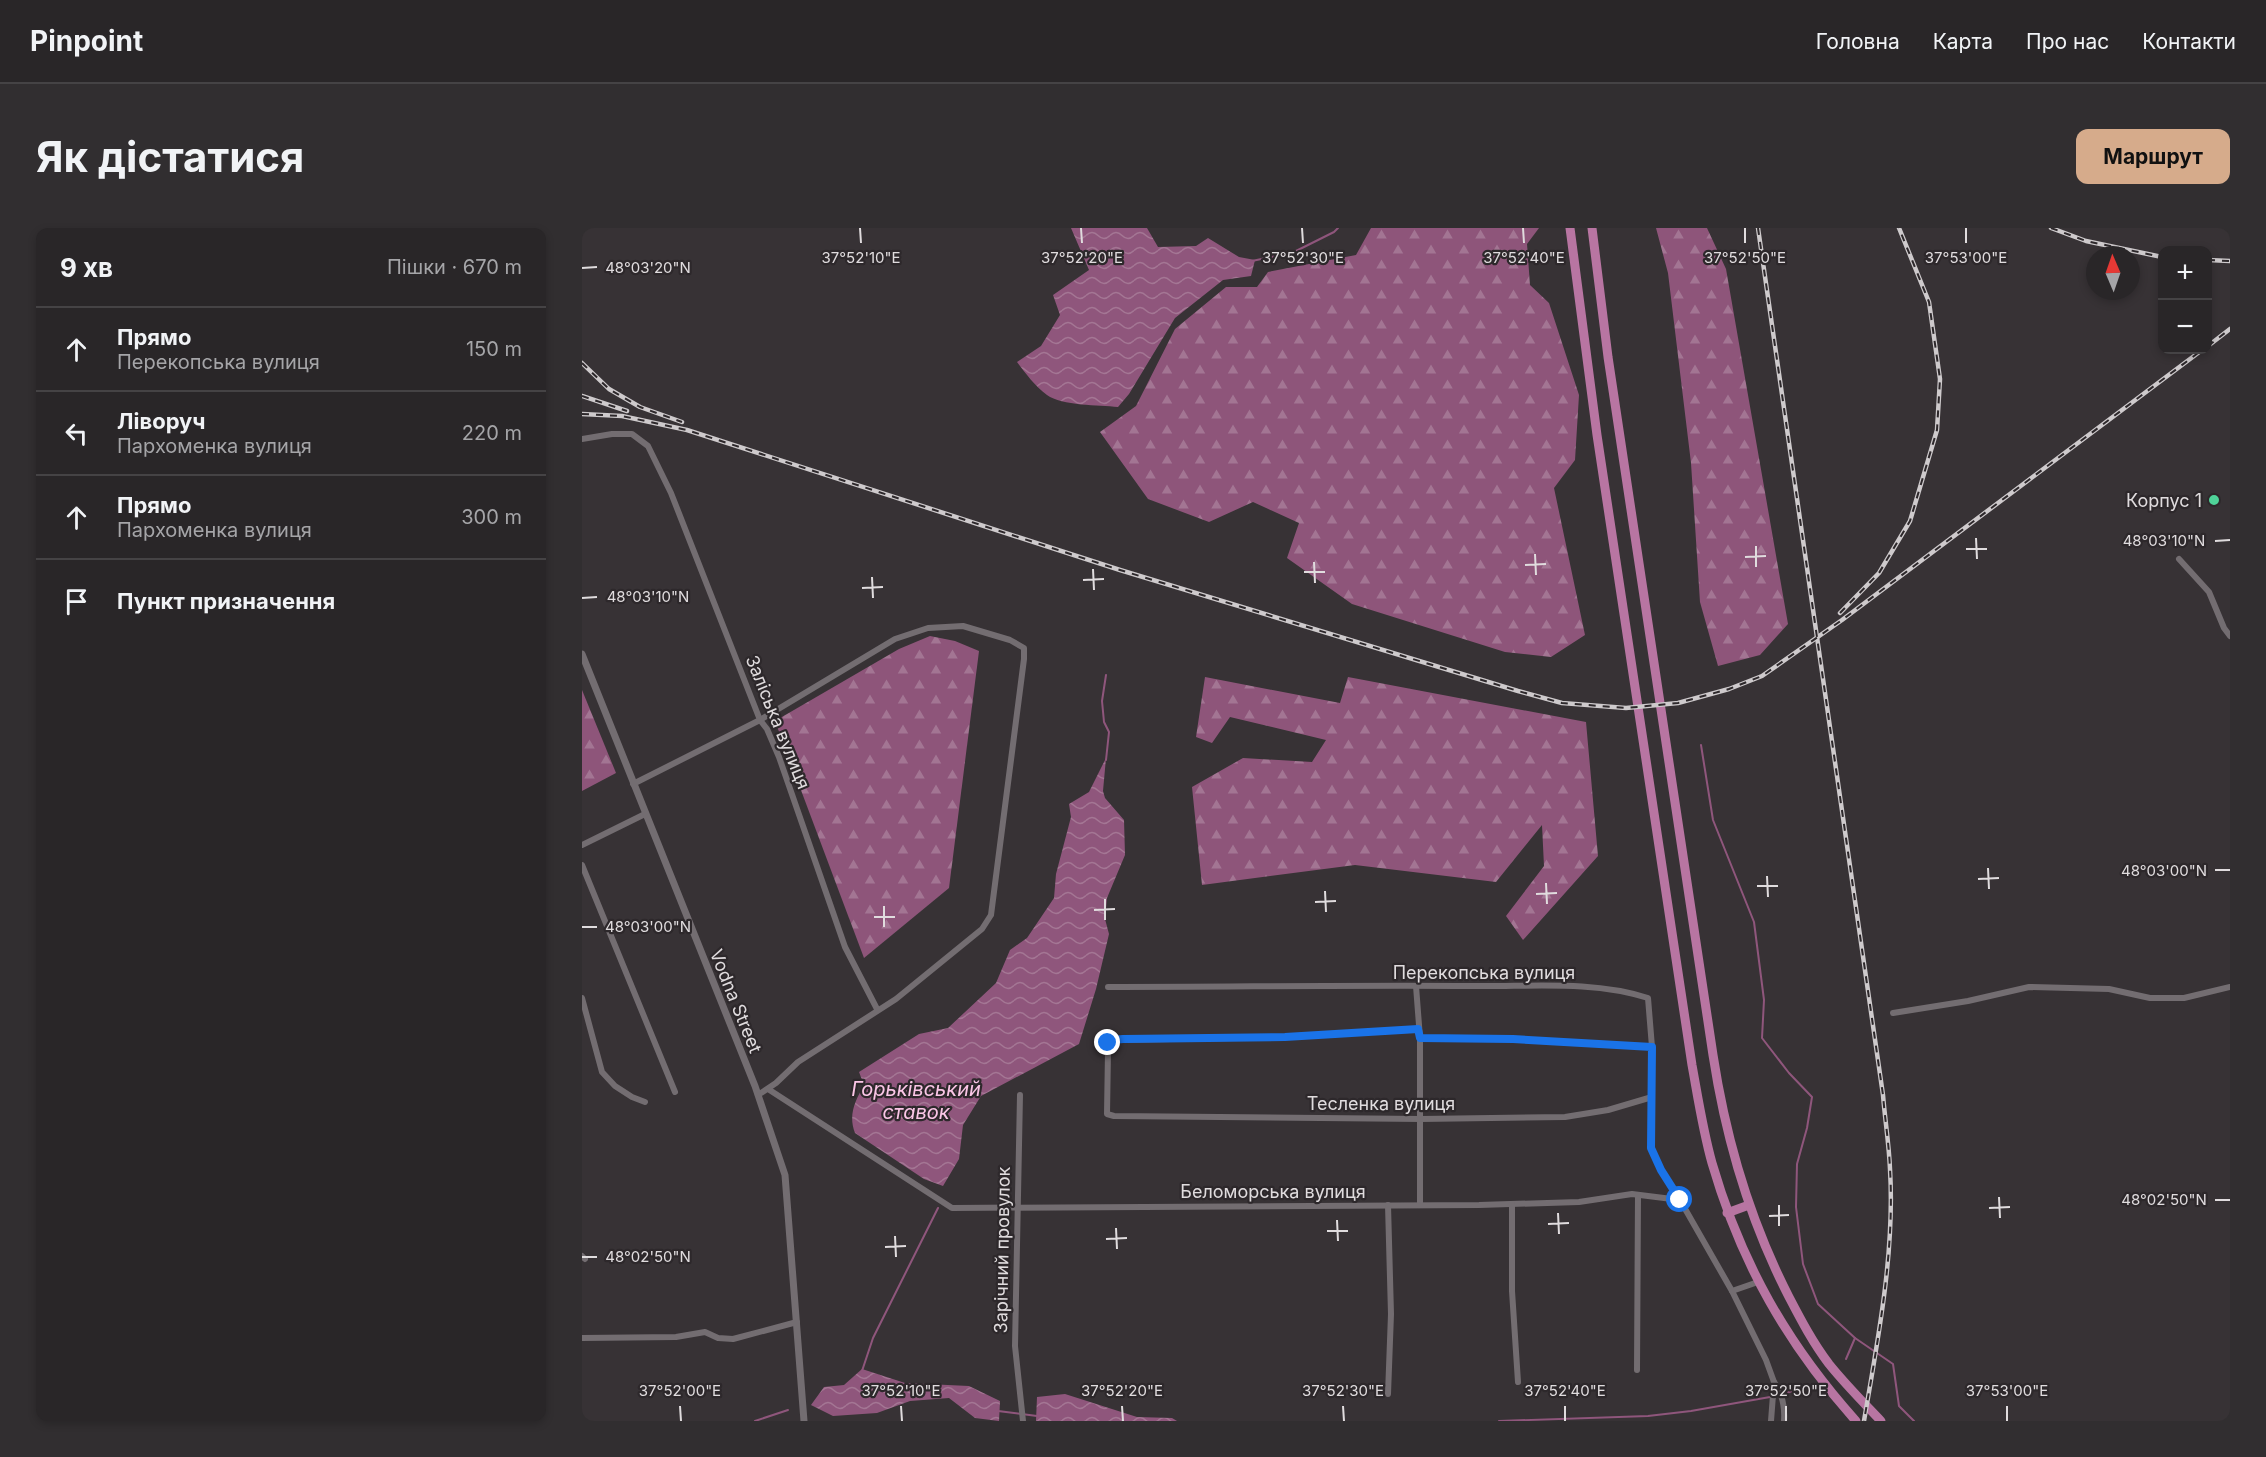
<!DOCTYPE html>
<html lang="uk">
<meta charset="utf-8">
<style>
:root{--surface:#292628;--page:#312e30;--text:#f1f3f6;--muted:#a5a5a8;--line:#454345;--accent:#d6ab8b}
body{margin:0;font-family:Inter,sans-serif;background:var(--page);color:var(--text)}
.controls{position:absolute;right:18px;top:18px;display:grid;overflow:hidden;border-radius:12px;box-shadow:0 3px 9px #0003}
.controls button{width:54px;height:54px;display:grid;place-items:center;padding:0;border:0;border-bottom:2px solid var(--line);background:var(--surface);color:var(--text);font:30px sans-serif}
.compass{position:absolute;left:1504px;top:18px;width:54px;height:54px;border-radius:50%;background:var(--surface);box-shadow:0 3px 9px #0003;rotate:358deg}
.stop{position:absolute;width:18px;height:18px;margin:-14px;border:4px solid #1a73e8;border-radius:50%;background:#fff}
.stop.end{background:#1a73e8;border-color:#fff;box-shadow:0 2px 6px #0008}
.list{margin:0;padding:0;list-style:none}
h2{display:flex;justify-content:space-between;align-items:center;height:78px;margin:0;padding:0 24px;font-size:26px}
h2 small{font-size:20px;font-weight:400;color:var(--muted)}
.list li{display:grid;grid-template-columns:39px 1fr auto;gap:18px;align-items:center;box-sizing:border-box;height:84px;padding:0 24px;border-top:2px solid var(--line)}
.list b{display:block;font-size:22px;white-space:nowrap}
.list p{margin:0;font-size:20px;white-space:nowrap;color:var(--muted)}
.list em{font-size:20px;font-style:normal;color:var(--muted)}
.icon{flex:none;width:33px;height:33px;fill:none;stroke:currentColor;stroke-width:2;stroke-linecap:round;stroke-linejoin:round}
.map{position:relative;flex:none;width:1648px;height:1193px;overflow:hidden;border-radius:12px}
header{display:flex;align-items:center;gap:36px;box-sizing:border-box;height:84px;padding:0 30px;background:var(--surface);border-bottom:2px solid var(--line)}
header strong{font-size:28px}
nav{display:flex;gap:33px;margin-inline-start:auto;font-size:21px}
.intro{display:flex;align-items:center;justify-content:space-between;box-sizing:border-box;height:144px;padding:0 36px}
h1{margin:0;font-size:42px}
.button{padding:15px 27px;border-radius:12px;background:var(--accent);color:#111;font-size:21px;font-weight:700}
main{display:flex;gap:36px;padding:0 36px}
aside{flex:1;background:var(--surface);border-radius:12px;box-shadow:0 3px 9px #0003}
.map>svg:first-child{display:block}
.forest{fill:url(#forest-firs)}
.water{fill:url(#water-waves)}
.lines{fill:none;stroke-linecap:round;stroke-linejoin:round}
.stream{stroke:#8f567c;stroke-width:2}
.minor{stroke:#736d71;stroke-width:6}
.tertiary{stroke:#736d71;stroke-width:7}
.primary{stroke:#b875a2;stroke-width:9}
.rail-casing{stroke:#cecacc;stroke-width:4.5}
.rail{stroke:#2d282b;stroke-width:2;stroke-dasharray:7;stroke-linecap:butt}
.route{stroke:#1a73e8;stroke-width:8}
.ticks{fill:none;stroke:#e0dcde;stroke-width:2}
.poi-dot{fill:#4fd399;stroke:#2d282b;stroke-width:2}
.labels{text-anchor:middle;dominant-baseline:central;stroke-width:4.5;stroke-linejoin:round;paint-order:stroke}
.poi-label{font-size:18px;fill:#e0dcde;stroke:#2d282b;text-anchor:end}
.street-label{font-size:18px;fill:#e0dcde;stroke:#2d282b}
.water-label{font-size:20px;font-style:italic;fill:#fbc6e7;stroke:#2d282b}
.ticks-label{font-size:15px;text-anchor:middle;fill:#e0dcde;stroke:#2d282b;stroke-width:4.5;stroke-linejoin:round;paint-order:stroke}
</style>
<header>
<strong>Pinpoint</strong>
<nav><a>Головна</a><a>Карта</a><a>Про нас</a><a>Контакти</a></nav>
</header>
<div class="intro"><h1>Як дістатися</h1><a class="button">Маршрут</a></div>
<main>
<aside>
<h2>9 хв<small>Пішки · 670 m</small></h2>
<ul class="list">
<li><svg class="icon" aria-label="ahead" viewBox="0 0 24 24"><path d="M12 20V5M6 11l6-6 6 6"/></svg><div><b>Прямо</b><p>Перекопська вулиця</p></div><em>150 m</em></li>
<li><svg class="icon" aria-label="left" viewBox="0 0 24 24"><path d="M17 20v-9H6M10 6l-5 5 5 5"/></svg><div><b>Ліворуч</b><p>Пархоменка вулиця</p></div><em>220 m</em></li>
<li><svg class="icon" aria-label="ahead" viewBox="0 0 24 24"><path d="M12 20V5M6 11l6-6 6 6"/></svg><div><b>Прямо</b><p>Пархоменка вулиця</p></div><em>300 m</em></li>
<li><svg class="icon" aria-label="arrive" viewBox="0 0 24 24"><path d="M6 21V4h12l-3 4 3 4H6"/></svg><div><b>Пункт призначення</b></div></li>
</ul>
</aside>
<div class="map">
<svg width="1648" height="1193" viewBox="0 0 1648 1193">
<defs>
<pattern id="forest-firs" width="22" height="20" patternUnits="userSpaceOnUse" patternTransform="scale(1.5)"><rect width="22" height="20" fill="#8e557a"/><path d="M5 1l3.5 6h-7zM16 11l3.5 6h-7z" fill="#a37593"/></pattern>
<pattern id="water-waves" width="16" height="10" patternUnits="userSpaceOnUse" patternTransform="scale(1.5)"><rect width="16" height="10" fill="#8f567c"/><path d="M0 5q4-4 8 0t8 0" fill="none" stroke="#a47694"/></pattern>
</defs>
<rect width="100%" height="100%" fill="#373235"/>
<g class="forest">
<path d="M789 0H957L945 16 948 57 967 75 997 167 993 232 972 260 1003 407 969 429 923 424 770 376 705 330 717 295 671 274 627 294 566 271 518 204 554 178 593 101 644 59H675L686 44 774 27Z"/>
<path d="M1074 0H1125L1144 41 1206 396 1178 427 1136 438 1118 374 1109 235 1086 45Z"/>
<path d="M348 408 373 413 397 423 367 660 282 730 193 493 317 421Z"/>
<path d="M623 449 758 475 766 449 1004 494 1016 628 941 712 924 688 962 638 960 597 914 654 773 637 620 657 610 559 661 530 730 534 744 512 648 489 630 515 614 509Z"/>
<path d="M0 462 34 545 0 563Z"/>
</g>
<g class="water">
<path d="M489 0H565L576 19 614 18 626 10 657 29 673 32 669 48 641 52 593 90 547 166 536 179C517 177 480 178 465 167 453 158 444 146 435 134L459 118 478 87 471 67 507 42Z"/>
<path d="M524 530 521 563 523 570 542 592 543 627 525 670 523 691 527 706 514 761 497 816 399 868 381 897 377 931 361 958 342 951 273 905C266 887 273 873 282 857L277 844 337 806 366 800 414 755 428 722 445 710 472 670 474 646 489 589 487 576 507 564Z"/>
<path d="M280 1141 323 1155 387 1158 418 1173 417 1193 393 1190 367 1170 328 1173 295 1185 251 1188 229 1177 242 1159 262 1157Z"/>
<path d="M483 1166 555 1189 590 1190 595 1193H454L455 1169Z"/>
</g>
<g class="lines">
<g class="stream">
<path d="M670 33 712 24 752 4 756 0"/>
<path d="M1119 517 1131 592 1172 694 1182 772 1180 810 1207 845 1230 869 1225 900 1215 936 1214 979 1221 1036 1236 1076 1273 1110 1311 1136 1317 1178 1332 1193"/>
<path d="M524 532 527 504 522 494 520 473 524 447"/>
<path d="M1264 1131 1273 1110"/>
<path d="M280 1143 291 1110 356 980"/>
<path d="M1201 1166 1226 1158"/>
<path d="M416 1183 455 1188"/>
<path d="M173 1193 206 1182"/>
<path d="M917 1193 1066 1188 1109 1183 1188 1169"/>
</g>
<g class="minor">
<path d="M0 211 30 206H50L66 218 89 265 178 492 185 501 197 529 263 719 295 781"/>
<path d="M1597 331 1627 364 1642 400 1648 408"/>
<path d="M51 556 178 492 313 411 346 400 381 398 428 412 442 420V431L409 687 400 701 314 771 216 834 194 855 176 867"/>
<path d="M0 617 63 586"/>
<path d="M0 637 93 864"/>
<path d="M834 758 838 810V977"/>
<path d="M526 759C647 759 768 757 890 758 947 759 1010 752 1066 770L1070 819 1069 920 1079 942 1098 972"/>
<path d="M0 770 20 844 33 858 50 869 63 874"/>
<path d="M1311 785 1386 773 1447 759 1527 761 1568 770H1602L1648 759"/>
<path d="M836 801 703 809 531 812 527 815 526 823 525 886 532 888 839 891 983 889 1026 882 1070 869"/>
<path d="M838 810 931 811 1070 819"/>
<path d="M186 861 370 980 897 977 997 974 1050 966 1098 972 1150 1063 1176 1054"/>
<path d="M438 867 433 1118 441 1193"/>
<path d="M930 976V1063L936 1154"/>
<path d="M0 1028 3 1031"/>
<path d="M1150 1063 1184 1132 1192 1154 1189 1193"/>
<path d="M0 1110 94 1109 123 1104 136 1110 151 1111 215 1094"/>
<path d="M1055 1142 1056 967"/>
<path d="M1192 1154C1200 1165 1203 1179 1202 1193"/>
<path d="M806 1166 809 1086 806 977"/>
</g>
<path class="tertiary" d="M0 426 173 858 203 947 222 1193"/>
<g class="primary">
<path d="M988 0 1015 207 1110 837C1116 870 1121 903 1130 935 1159 1035 1205 1116 1274 1193"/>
<path d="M1010 0 1026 129 1131 827C1144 912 1168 993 1207 1069 1219 1092 1231 1115 1247 1136 1263 1156 1281 1174 1299 1193"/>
<path d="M1145 985 1167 977"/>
</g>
<defs>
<g id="rail">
<path d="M1176 0 1301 867C1303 892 1307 916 1308 941 1313 1024 1296 1111 1282 1193"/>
<path d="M1469 0 1504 13 1580 29"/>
<path d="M1626 32 1648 33"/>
<path d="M1626 118 1648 101"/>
<path d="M0 135 27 161 58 179 100 194"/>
<path d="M0 168 45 183"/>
<path d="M0 186 40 188 105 202 538 342 936 463 980 475 1044 480 1096 475 1147 461 1180 448 1260 392 1620 122"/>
<path d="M1258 385 1297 345 1328 293 1355 202 1358 151 1347 74 1317 0"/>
</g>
</defs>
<use href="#rail" class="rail-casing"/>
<use href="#rail" class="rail"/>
</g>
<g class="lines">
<path class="route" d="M526 815 531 812 541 811 703 809 836 801 838 810 931 811 1070 819 1069 920 1079 942 1098 972"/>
</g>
<path class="ticks" d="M278 0 279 15M499 0 500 15M720 0 721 15M941 0 942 15M1163 0V15M1384 0V15M0 40 15 39M1394 310 1395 331M1633 313 1648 312M1174 318V339M1384 321H1405M953 326 954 347M1163 329 1184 328M732 334 733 355M943 337 964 336M511 341 512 362M722 344H743M290 349 291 370M501 352 522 351M280 360 301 359M0 370 15 369M1406 640 1407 661M1633 642H1648M1185 648 1186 669M1396 651 1417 650M964 655 965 676M1175 658H1196M743 663 744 684M954 666 975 665M523 671V692M733 674 754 673M302 678V699M512 682 533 681M292 689H313M0 699H15M1417 969 1418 990M1633 972H1648M1197 977V998M1407 980 1428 979M976 985 977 1006M1187 988 1207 987M755 992 756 1013M966 996 987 995M534 1000 535 1021M745 1003H766M313 1008 314 1029M524 1011 545 1010M303 1019 324 1018M0 1029H15M98 1178 99 1193M319 1178 320 1193M540 1178 541 1193M761 1178 762 1193M983 1178V1193M1204 1178V1193M1425 1178V1193"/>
<circle class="poi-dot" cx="1632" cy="272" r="6"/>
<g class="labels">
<g class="poi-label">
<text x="1620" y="272">Корпус 1</text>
</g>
<g class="street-label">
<text transform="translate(196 494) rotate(68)">Заліська вулиця</text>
<text x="902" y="744">Перекопська вулиця</text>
<text transform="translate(154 773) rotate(68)">Vodna Street</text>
<text x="799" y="875">Тесленка вулиця</text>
<text x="691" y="963">Беломорська вулиця</text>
<text transform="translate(420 1022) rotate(-89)">Зарічний провулок</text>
</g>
<g class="water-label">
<text x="334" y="861">Горьківський<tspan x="334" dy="23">ставок</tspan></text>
</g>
</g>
<g class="ticks-label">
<text x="279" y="35">37°52'10"E</text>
<text x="500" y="35">37°52'20"E</text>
<text x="721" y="35">37°52'30"E</text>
<text x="942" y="35">37°52'40"E</text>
<text x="1163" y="35">37°52'50"E</text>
<text x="1384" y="35">37°53'00"E</text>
<text x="66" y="45">48°03'20"N</text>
<text x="1582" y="318">48°03'10"N</text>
<text x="66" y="374">48°03'10"N</text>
<text x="1582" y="648">48°03'00"N</text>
<text x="66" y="704">48°03'00"N</text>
<text x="1582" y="977">48°02'50"N</text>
<text x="66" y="1034">48°02'50"N</text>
<text x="98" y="1168">37°52'00"E</text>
<text x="319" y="1168">37°52'10"E</text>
<text x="540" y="1168">37°52'20"E</text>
<text x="761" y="1168">37°52'30"E</text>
<text x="983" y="1168">37°52'40"E</text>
<text x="1204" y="1168">37°52'50"E</text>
<text x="1425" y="1168">37°53'00"E</text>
</g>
</svg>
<div class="controls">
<button>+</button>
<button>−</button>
</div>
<svg class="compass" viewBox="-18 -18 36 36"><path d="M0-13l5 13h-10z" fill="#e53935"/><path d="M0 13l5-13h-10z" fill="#a5a5a8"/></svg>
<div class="stop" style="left:1098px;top:972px"></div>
<div class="stop end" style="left:526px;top:815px"></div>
</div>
</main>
